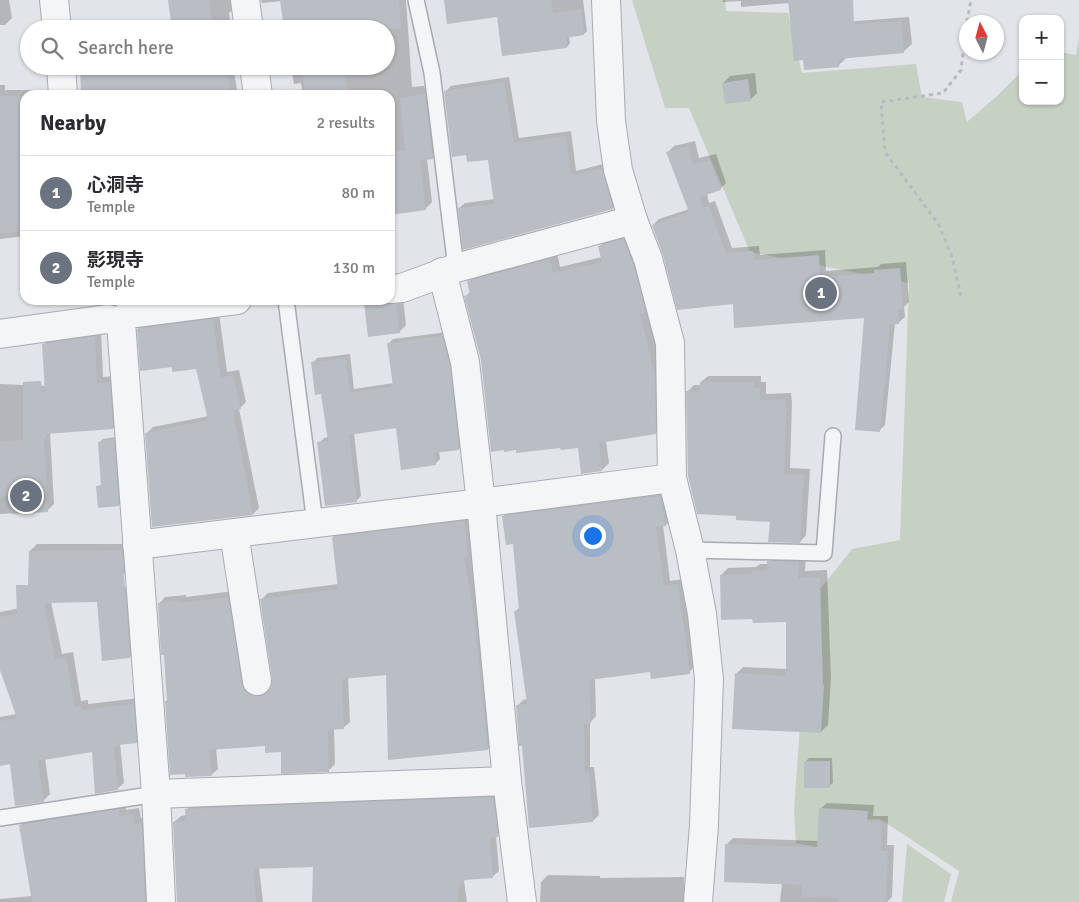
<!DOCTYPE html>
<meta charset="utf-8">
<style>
:root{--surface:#fff;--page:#f2f2f3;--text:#2b2b33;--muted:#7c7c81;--line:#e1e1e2;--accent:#bf5467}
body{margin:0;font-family:Signika,"Noto Sans JP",sans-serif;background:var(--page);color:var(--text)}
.controls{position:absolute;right:15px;top:15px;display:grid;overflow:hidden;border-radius:10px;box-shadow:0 1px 4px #0004}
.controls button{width:45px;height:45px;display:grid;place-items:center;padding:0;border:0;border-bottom:1px solid var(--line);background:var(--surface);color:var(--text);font:25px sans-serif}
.compass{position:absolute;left:959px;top:15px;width:45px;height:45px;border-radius:50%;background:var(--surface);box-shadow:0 1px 4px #0004;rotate:354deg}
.you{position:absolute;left:592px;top:535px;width:18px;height:18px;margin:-12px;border:4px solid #fff;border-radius:50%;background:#1a73e8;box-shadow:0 0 0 8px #1a73e833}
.badge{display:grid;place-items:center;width:32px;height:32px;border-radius:50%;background:var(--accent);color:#fff;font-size:16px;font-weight:700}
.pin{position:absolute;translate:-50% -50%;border:2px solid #fff;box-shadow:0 1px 5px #0006}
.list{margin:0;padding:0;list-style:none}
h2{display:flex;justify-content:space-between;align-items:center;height:65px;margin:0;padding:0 20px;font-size:21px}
h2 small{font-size:16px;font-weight:400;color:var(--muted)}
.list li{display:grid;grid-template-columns:32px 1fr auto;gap:15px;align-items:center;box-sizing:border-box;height:75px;padding:0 20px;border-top:1px solid var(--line)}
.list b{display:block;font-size:19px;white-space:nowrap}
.list p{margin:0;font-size:16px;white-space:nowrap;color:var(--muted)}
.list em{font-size:16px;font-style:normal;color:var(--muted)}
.icon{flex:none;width:28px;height:28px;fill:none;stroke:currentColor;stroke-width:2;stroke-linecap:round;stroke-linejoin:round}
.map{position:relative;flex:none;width:1079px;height:902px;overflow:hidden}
.search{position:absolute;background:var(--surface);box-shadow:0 1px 4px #0004;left:20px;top:20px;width:375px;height:55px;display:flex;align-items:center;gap:12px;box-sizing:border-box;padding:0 18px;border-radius:28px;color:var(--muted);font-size:19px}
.panel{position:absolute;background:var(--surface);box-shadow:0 1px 4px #0004;left:20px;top:90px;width:375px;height:215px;border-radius:15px}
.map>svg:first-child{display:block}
.green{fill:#c7d1c3}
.shadow{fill:#0003}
.building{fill:#b9bdc4}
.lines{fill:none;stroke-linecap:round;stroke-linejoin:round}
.service-casing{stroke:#a7abb2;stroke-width:18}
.minor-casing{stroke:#a7abb2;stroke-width:30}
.path{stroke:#b7bac0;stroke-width:3;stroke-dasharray:4 4;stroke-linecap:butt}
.service{stroke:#f3f5f7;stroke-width:15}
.minor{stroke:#f3f5f7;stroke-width:28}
</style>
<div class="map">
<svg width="1079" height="902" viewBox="0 0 1079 902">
<rect width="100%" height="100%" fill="#e1e4e8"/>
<g class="green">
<path d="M632 0H725L726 11 788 13 802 73 916 64 922 97 962 102 967 122 998 95 1023 70V101H1060V52L1076 55 1079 38V902H951L959 871 880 819 833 821 826 849 796 843 794 811 809 597 822 587 852 549 900 540 909 283 750 252 689 108H665Z"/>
<path d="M907 844 951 874 944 902H902Z"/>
</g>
<g class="shadow">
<path d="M0 0H9L12 18 5 25H0Z"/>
<path d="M169 0H237V6L229 13 231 29H173Z"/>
<path d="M261 0H406L412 87 424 86 425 89 432 88 440 151 433 158 427 159 432 202 425 209 390 213V95H303L301 83 294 84 291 66H386V29L282 1 262 3Z"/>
<path d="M445 0H583L587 31 584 34 569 36 570 43 567 47 498 15Z"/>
<path d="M723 0H818L844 22 909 17 912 44 903 52 847 57 838 66 790 3 741 7V1L723 2Z"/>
<path d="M82 66H237V69L234 72 238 95H82Z"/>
<path d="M755 73 757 93 750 100 723 83 730 76Z"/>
<path d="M509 77 519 138 571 131 576 171 607 163 618 202 613 208 464 248 459 208 465 203 495 199 489 158 467 154 445 92 451 86Z"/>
<path d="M0 85H5V90H45L46 95H25V236L0 239Z"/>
<path d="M695 141 699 158 716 154 726 183 720 189 707 194 709 203 715 201 732 248 759 246 760 255 825 250 826 271 878 267 881 264 906 262 909 302 904 307 905 317 898 323H895L885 425 879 431 865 317 734 303 664 255 653 225 659 219 689 209 668 152 674 146Z"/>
<path d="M631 232 662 367V426L655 433 606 441 609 463 602 470 579 447 482 360 466 296 471 291 469 282 476 274 557 252 560 267 602 257 600 246 607 239Z"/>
<path d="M390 238 394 266 390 270Z"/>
<path d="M403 298 406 325 399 332 365 303 367 300H390Z"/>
<path d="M219 313 227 372 239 370 246 402 239 409 259 508 253 514 146 434 153 427 209 416 197 368 173 366 138 329 145 323Z"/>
<path d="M101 331 103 377 116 376 119 421 113 428 50 432 54 504 47 511 0 514V384L46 386 44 344 50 338Z"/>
<path d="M447 332 464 444 459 449 439 451 440 459 435 464 397 426 354 433 361 496 356 501 319 443 324 438 329 437 322 393 313 363 317 358 350 354 354 389 394 383 388 344 393 339Z"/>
<path d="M708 376H761V382H766V394L791 393 792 403 790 468 810 469 806 535 800 542 771 521 737 515 688 391 694 385H701V382Z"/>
<path d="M117 437 122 502 118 505 97 487 102 484 99 443 103 439Z"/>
<path d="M666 490 672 519 666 525H663L670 581 684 579 695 666 689 672 651 670 595 678 596 716 590 723V767H594L599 815 593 821 523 745 517 706 523 700 527 699 516 611 520 607 514 542 504 516 510 510Z"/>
<path d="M470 515 474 549 471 552 480 608 494 742 488 749 388 674 348 677 350 722 343 728H334L335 764 328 771 266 744 216 748 218 769 211 775 166 701 168 700 165 654 159 604 165 597 186 595V597L234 591 266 691 272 688 274 679 261 600 268 593 339 584 333 537 340 531Z"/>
<path d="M37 544H129L131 567 124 574 30 551Z"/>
<path d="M776 555H806L805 571 827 570 831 678 828 725 821 732 736 674 743 667 787 669V621L754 617 721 575 728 568 756 567 760 564H768Z"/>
<path d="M132 586 137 650 130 657 105 591Z"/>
<path d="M51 602 62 654 73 652 81 701 88 700V704L140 698 143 735 136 741 120 743 124 783 117 789 93 751 45 758 50 794 43 801 11 763 0 765V717L17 714 0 667V612Z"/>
<path d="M809 758H832L833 783 829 786 805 762Z"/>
<path d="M499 791 504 830 496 836 499 871 492 877 467 879 464 881 467 902H313L315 865 259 868 263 902H178L174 822 181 816 187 815V809L193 803Z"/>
<path d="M125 803 126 810 139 808 141 818H148L153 902H0V899L32 896 21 825 27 819Z"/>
<path d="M827 803 874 805 873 816H888L887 845H894L892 897 887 902H780L782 883 727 844 733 838 819 841 820 809Z"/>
<path d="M548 875 600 876V878L684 877 685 902H540L541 882Z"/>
</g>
<g class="building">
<path d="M168 0H209L213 26 192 29H172Z"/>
<path d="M280 0H399L401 29H284Z"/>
<path d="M444 0H551L553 13 581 9 584 35 566 38 567 48 502 56 497 17 447 24Z"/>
<path d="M788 0H853L854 24 901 21 904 53 838 59 839 67 804 70 803 60 794 61Z"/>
<path d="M80 66H226L231 95H183L182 91 129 90V95H81Z"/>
<path d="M302 66H344L348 95H305Z"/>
<path d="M748 79 751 101 725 104 722 83Z"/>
<path d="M504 82 514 143 566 136 571 175 602 168 613 209 463 250 458 208 494 204 488 160 467 162 466 155 452 157 444 91Z"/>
<path d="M425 94 433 159 420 161 426 210 390 215V152L405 150 400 98Z"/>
<path d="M0 96H25V231L0 234Z"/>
<path d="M689 146 693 164 710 160 721 190 700 197 703 208 709 206 726 253 753 251 754 260 819 255 820 277 874 273V270L900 268 903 309H898L899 324 890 325 885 386H884L880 432 855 430 864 318 734 328 733 304 677 310 663 255 652 225 689 212 666 152Z"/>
<path d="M623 239 633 264 646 313 640 314 655 375 656 434 599 443 602 471 581 474 578 448 561 450 560 448 516 453V450L504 452V450L491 452 481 360 464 296 470 295 467 281 550 259 553 273 602 262 598 246Z"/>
<path d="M380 301 384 303 396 304 400 333 368 337 364 303Z"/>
<path d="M213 319 221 378 233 375 241 409 233 411 253 515 152 527 145 433 208 420 196 369 172 372V367L140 371 137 329Z"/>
<path d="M95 336 97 383 110 382 113 429 46 434V439H44L48 512 11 514 10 496 0 497V441L23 440V382L41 381 42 392H45L42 344Z"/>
<path d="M442 336 450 365 459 450 434 453 436 465 401 470 396 428 349 435 357 502 325 506 317 442 328 441 321 394 315 395 311 362 346 358 350 393 393 386 387 343Z"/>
<path d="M700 382H754L755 388H760V400L785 399 786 410 784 474 804 475 800 543 768 542 770 522 736 520V516L697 514 688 476 686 391H700Z"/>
<path d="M114 439 119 506 98 508 96 486H101L98 442Z"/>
<path d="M660 496 666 526 656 527 664 586 678 584 690 674 651 679 650 672 589 680 591 723 584 724 585 773 589 772 593 822 529 828 522 746H519L516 705 527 704 514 611 519 610 513 544 506 545 502 516Z"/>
<path d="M464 521 468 556 464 557 474 615 488 750 388 760 386 675 342 679 344 729 328 730 329 772 281 774V752L265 753V746L209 750 212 776 185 777V774L170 775 165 701H167L164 655H161L158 603 179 600 180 603 228 597 242 684 245 691 251 695 260 696 267 693 271 687 272 679 260 599 338 589 332 537Z"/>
<path d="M112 550H122L130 658 102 661 97 602 44 603 55 660 66 658 75 707 82 706V710L134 704 137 743 117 745 118 747H114L118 790 95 794 92 752 38 761 44 802 15 806 10 764 0 766V721L17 718 0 670V617L17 614 16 585H28L29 551Z"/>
<path d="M767 561 799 562 798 578 820 577 823 685H824L821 733 732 729 735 673 786 676V622L753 623 752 619 721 620 720 575 752 574 751 571 767 570Z"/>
<rect x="804" y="761" width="26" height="27"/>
<path d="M493 797 498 837 490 838 493 878 464 880V883L460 884 457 902H312L313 867 253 869 256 902H177L173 822 186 821 185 809Z"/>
<path d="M819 808 868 811 867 822H882L881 851H888L886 902H838V898L802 897V885L724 882 725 844 817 847Z"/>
<path d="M119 809 120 816 133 814 135 824H142L145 902H32L19 825Z"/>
</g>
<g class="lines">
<defs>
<g id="service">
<path d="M416 0 432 73 456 268"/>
<path d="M286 300 315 523"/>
<path d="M690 550 824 553 833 436"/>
<path d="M0 818 156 794"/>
</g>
<g id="minor">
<path d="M54 0 57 29"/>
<path d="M245 0 249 29"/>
<path d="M606 0 611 121 618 170 633 220 648 259 670 343 672 478 690 550 702 614 709 679 704 825 698 902"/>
<path d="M61 66 63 95"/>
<path d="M254 66 258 95"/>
<path d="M442 272 465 362 481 503 507 781 522 902"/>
<path d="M390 289 402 288 456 268 633 220"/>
<path d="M0 334 107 319 121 322"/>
<path d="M234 533 257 681"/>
<path d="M137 545 481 503 672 478"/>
<path d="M156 794 507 781"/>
<path d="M161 902 156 794 121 322 128 314 237 300"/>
</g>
</defs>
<use href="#service" class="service-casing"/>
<use href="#minor" class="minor-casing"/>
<g class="path">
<path d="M967 22 971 0"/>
<path d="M961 296 952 257 939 225 885 152 881 102 943 93 961 70 966 29"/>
</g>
<use href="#service" class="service"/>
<use href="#minor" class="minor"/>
</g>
</svg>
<div class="controls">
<button>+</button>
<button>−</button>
</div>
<svg class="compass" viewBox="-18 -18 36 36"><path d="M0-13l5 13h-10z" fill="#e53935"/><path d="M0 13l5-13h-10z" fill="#7c7c81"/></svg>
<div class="you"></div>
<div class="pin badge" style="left:821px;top:293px;background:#6b7280">1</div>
<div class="pin badge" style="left:26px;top:496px;background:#6b7280">2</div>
<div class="search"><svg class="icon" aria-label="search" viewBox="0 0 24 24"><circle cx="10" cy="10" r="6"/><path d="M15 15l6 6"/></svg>Search here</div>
<section class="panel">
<h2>Nearby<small>2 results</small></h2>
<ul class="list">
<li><span class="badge" style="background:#6b7280">1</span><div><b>心洞寺</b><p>Temple</p></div><em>80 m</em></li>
<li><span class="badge" style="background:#6b7280">2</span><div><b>影現寺</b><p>Temple</p></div><em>130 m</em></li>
</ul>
</section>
</div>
